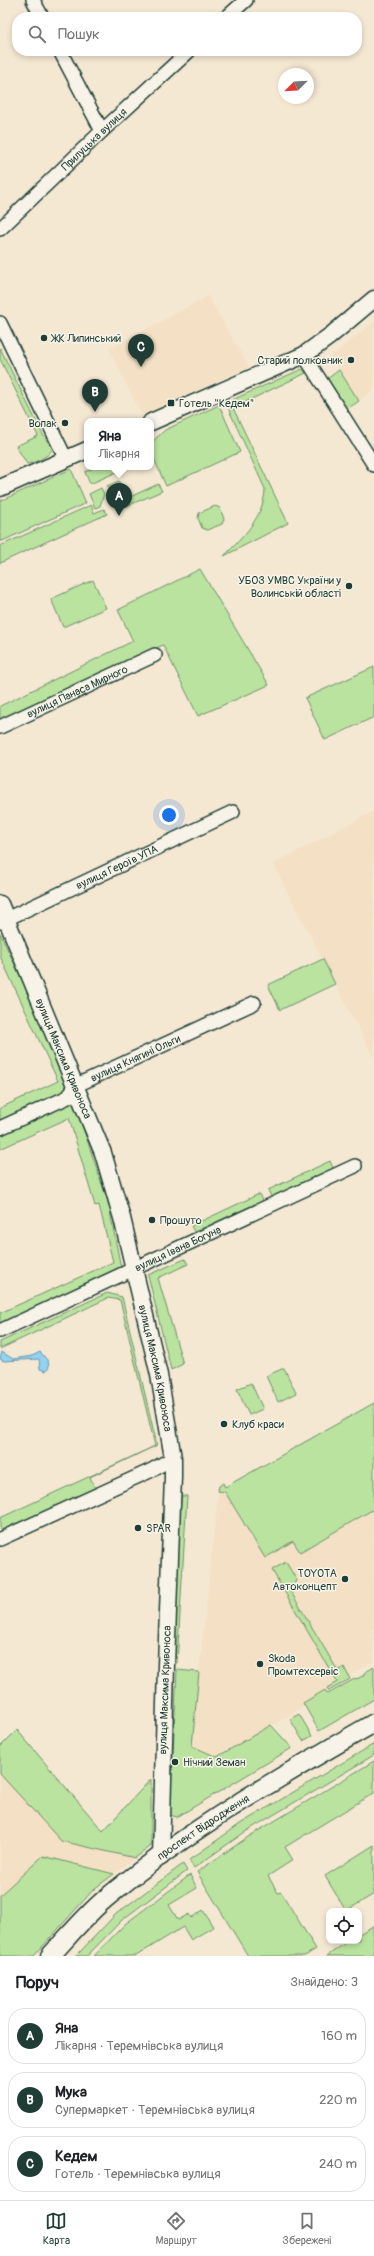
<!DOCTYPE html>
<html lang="uk">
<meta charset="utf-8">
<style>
:root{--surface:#fff;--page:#f2f2f2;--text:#202124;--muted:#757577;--line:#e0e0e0;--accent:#1f3d34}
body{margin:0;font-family:Pangolin,sans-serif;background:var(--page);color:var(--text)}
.controls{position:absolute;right:12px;bottom:12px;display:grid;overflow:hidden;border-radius:8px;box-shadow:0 2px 6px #0003}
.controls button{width:36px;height:36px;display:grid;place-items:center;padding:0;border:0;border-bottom:1px solid var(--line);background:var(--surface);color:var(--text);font:20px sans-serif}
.compass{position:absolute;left:278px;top:68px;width:36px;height:36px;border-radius:50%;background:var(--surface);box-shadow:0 2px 6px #0003;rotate:246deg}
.you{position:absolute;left:169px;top:815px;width:14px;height:14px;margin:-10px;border:3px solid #fff;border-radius:50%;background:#1a73e8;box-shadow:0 0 0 6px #1a73e833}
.badge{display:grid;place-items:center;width:26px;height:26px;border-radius:50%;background:var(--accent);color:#fff;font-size:13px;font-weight:700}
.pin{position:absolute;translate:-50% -33px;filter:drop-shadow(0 1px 2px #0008)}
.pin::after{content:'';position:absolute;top:21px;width:14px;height:12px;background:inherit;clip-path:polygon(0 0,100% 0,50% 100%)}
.popup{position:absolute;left:84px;top:418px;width:70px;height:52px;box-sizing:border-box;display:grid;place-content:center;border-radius:8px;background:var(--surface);filter:drop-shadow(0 1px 3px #0005);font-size:13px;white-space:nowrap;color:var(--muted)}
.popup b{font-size:15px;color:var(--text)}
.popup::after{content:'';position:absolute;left:50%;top:100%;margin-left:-8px;border:8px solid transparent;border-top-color:var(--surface)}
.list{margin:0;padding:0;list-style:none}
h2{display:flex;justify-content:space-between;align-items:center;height:52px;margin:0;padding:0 16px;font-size:17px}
h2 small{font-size:13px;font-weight:400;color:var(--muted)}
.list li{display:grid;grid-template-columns:26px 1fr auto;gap:12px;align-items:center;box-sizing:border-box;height:56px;margin:0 8px 8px;padding:0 8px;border:1px solid var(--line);border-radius:16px}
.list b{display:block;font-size:15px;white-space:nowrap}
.list p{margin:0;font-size:13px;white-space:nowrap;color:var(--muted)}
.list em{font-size:13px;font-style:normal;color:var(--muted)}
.icon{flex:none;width:22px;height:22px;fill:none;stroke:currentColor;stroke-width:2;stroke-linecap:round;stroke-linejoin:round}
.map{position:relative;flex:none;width:374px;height:1956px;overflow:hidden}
.search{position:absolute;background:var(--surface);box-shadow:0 2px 6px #0003;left:12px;right:12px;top:12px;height:44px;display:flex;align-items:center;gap:10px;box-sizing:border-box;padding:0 14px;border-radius:16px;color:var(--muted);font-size:15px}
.sheet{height:244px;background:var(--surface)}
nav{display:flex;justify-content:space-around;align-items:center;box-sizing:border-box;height:56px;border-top:1px solid var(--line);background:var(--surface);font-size:11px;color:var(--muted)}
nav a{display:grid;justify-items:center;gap:2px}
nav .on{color:var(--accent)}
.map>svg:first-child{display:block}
.built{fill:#f4e0c4}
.green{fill:#bae39f;stroke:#6c906a}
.water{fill:#92d2f3;stroke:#6496a7}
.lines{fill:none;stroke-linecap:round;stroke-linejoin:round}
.minor-casing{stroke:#1f3d34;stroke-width:16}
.tertiary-casing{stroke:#1f3d34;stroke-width:19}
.secondary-casing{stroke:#1f3d34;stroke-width:21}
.minor{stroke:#f7f3e8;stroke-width:13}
.tertiary{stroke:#f7f3e8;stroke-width:16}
.secondary{stroke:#f7f3e8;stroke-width:18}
.poi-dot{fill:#1f3d34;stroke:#f7f3e8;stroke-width:1.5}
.labels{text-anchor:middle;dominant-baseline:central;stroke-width:3;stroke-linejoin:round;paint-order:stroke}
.street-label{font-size:11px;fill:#1f3d34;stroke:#f7f3e8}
.poi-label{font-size:11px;fill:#1f3d34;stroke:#f7f3e8;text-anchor:start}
</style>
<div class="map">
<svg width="374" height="1956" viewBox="0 0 374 1956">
<rect width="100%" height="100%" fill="#f5e8d3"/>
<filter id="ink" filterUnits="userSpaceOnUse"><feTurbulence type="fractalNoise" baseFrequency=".025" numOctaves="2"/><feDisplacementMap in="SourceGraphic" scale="8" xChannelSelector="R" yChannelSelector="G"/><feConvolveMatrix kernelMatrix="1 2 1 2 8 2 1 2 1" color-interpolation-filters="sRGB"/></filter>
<g filter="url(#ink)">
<g class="built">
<path d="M208 296 249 367 142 415 109 349Z"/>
<path d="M374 322V389L359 401 330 357Z"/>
<path d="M374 811V1058L273 864Z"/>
<path d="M374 1439V1661L303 1703 305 1706 217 1757 191 1746 219 1486 223 1483 225 1487Z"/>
<path d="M17 1730 103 1831 135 1858 94 1889 34 1956H0V1747Z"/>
</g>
<g class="green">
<path d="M0 348 43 435 53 449C47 457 37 462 27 464L16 446 38 436 0 359Z"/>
<path d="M302 369 306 373 233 408 288 523 224 556C243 537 264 517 265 489L229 410 232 400Z"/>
<path d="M339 370 359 401 347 409 327 379Z"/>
<path d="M219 405 240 452 166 486 151 452V443L165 430Z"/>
<path d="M96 467H128L90 484 85 472Z"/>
<path d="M71 469 86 503 0 542V501Z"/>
<path d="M119 481 125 495 121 497 110 493 107 486Z"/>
<path d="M158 484 162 491 120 509 117 503Z"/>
<path d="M101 488 104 494 100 506 95 508 89 494Z"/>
<path d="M91 505 94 513 104 509 107 514 0 563V546Z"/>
<path d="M215 506 220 508 224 519 222 524 207 530 202 528 198 518 199 513Z"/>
<path d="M200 569 269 685 198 716 163 645 0 723V706L133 641 118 610Z"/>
<path d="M93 580 106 608 63 627 51 599Z"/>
<path d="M374 667V717L325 740 305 698Z"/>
<path d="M0 933 72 1087 0 1120V1108L58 1081 0 956Z"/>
<path d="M323 959 335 984 280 1010 268 985Z"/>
<path d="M74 1101 108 1202 121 1268 0 1324V1313L113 1262 99 1205 95 1206 69 1118 0 1149V1136Z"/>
<path d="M330 1161 334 1170 272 1199 268 1190Z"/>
<path d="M259 1194 263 1203 196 1235 191 1226Z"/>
<path d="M185 1259 188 1264 158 1278 183 1364 171 1370 148 1275Z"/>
<path d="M107 1293 122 1297 157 1445 90 1477 95 1488 0 1532V1518L155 1446 120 1300 108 1298 0 1349V1342Z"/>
<path d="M284 1368 296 1393 278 1402 266 1376Z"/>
<path d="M251 1383 263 1409 249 1415 237 1389Z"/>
<path d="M374 1403V1512L372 1510 300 1552 293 1541 265 1558 225 1492 218 1491 219 1486 223 1483 225 1487Z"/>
<path d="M181 1496H187L177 1663H173Z"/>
<path d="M286 1562 297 1581 288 1587 338 1671 344 1667 350 1679 329 1691 327 1688 337 1682 272 1570Z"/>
<path d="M374 1667V1699L319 1731 303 1703 325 1690 328 1694 356 1678 357 1679 364 1675V1673Z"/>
<path d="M177 1670 199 1672 192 1746 217 1757 271 1725 292 1748 177 1817 170 1815Z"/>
<path d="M299 1714 312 1736 303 1741 290 1719Z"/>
<path d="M17 1730 103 1831 151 1779V1846L135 1858 61 1841 0 1774V1747Z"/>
<path d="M374 1744V1755L245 1832 194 1868 189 1860 240 1824Z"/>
<path d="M374 1761V1793L285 1847 293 1860 268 1876 278 1893 281 1892 316 1949 305 1956H248L197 1872 248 1837Z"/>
<path d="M374 1845V1894L346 1911 325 1876Z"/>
<path d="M43 1856 114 1874 94 1889 34 1956H0V1895Z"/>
<path d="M183 1864 187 1871 122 1920 87 1956H76L116 1914Z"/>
<path d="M190 1875 197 1888 169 1905 178 1920 189 1914 191 1918 203 1910 213 1927 191 1940 183 1927 136 1956H94L125 1924Z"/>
<path d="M373 1926 374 1956H327L348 1941H359V1934Z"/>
</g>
<path class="water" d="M2 1352 13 1359 32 1356 40 1352 48 1361 49 1367 46 1371 40 1369 39 1359 4 1361 0 1359Z"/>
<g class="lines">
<defs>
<g id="minor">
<path d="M33 0 42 17"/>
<path d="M227 17 246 0"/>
<path d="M60 51 102 131"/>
<path id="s1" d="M0 229 102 131 189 51"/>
<path d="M0 323 66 459"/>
<path d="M304 355 374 465"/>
<path id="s2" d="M0 727 155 655"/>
<path id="s3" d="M0 922 233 812"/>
<path id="s4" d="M0 1128 68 1097 77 1085 254 1003"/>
<path id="s5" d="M0 1331 355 1166"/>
<path d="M0 1539 152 1470 173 1458"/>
</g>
<g id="tertiary">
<path d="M151 422 304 355 330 336 374 299"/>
<path d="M0 488 87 450"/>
<path id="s6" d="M0 904 103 1153 122 1218 159 1375 173 1458V1477L166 1665 161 1857"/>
</g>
<g id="secondary">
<path id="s7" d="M50 1956C68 1937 85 1916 105 1899 187 1830 281 1776 374 1723"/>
</g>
</defs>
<use href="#minor" class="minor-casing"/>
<use href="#tertiary" class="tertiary-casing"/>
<use href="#secondary" class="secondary-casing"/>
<use href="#minor" class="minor"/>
<use href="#tertiary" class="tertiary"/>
<use href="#secondary" class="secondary"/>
</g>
</g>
<g class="poi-dot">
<circle cx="44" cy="338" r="4"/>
<circle cx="351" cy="360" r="4"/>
<rect x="167" y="399" width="8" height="8" rx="2"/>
<circle cx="65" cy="423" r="4"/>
<circle cx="349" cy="586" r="4"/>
<circle cx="152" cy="1220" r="4"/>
<circle cx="224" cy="1424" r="4"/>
<circle cx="138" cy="1528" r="4"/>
<circle cx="345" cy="1579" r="4"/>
<circle cx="260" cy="1664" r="4"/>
<circle cx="175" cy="1762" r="4"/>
</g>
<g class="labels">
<g class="street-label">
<text stroke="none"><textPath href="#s1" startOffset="130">Прилуцька вулиця</textPath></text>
<text stroke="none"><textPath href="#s2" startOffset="85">вулиця Панаса Мирного</textPath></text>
<text stroke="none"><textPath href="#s3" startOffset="129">вулиця Героїв УПА</textPath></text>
<text stroke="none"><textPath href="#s6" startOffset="167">вулиця Максима Кривоноса</textPath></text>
<text stroke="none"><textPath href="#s4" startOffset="154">вулиця Княгині Ольги</textPath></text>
<text stroke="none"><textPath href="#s5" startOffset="196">вулиця Івана Богуна</textPath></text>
<text stroke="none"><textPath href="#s6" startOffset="491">вулиця Максима Кривоноса</textPath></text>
<text transform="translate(165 1690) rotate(-88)">вулиця Максима Кривоноса</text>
<text stroke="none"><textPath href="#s7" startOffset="201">проспект Відродження</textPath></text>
</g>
<g class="poi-label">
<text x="52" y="338">ЖК Липинський</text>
<text x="343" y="360" text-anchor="end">Старий полковник</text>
<text x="179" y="403">Готель "Кедем"</text>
<text x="57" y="423" text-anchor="end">Вопак</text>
<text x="341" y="580" text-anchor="end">УБОЗ УМВС України у<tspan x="341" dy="13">Волинськiй області</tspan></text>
<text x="160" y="1220">Прошуто</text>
<text x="232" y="1424">Клуб краси</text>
<text x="146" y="1528">SPAR</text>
<text x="337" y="1573" text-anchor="end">TOYOTA<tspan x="337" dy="13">Автоконцепт</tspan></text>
<text x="268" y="1658">Skoda<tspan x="268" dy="13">Промтехсервіс</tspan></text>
<text x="183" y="1762">Нічний Земан</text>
</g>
</g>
</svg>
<div class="controls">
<button><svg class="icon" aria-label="locate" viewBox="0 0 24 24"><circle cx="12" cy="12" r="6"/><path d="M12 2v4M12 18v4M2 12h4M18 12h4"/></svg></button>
</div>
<svg class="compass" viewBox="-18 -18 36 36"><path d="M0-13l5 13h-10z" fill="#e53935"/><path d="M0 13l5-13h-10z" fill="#757577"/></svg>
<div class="you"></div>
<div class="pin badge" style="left:119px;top:516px">A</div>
<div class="popup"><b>Яна</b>Лікарня</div>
<div class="pin badge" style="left:95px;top:412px">B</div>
<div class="pin badge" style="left:141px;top:367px">C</div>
<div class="search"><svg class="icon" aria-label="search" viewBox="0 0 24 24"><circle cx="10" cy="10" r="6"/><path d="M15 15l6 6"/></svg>Пошук</div>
</div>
<section class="sheet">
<h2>Поруч<small>Знайдено: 3</small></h2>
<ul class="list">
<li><span class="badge">A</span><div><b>Яна</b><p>Лікарня · Теремнівська вулиця</p></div><em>160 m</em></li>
<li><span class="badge">B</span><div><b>Мука</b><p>Супермаркет · Теремнівська вулиця</p></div><em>220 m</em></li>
<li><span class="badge">C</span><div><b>Кедем</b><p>Готель · Теремнівська вулиця</p></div><em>240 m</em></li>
</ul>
</section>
<nav>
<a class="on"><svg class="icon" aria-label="map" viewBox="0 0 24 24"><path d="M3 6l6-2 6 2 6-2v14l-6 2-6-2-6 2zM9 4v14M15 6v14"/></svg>Карта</a>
<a><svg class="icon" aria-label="directions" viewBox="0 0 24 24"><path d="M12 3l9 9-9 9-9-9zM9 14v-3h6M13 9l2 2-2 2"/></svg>Маршрут</a>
<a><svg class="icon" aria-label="saved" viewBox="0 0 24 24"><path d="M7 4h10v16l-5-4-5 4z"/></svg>Збережені</a>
</nav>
